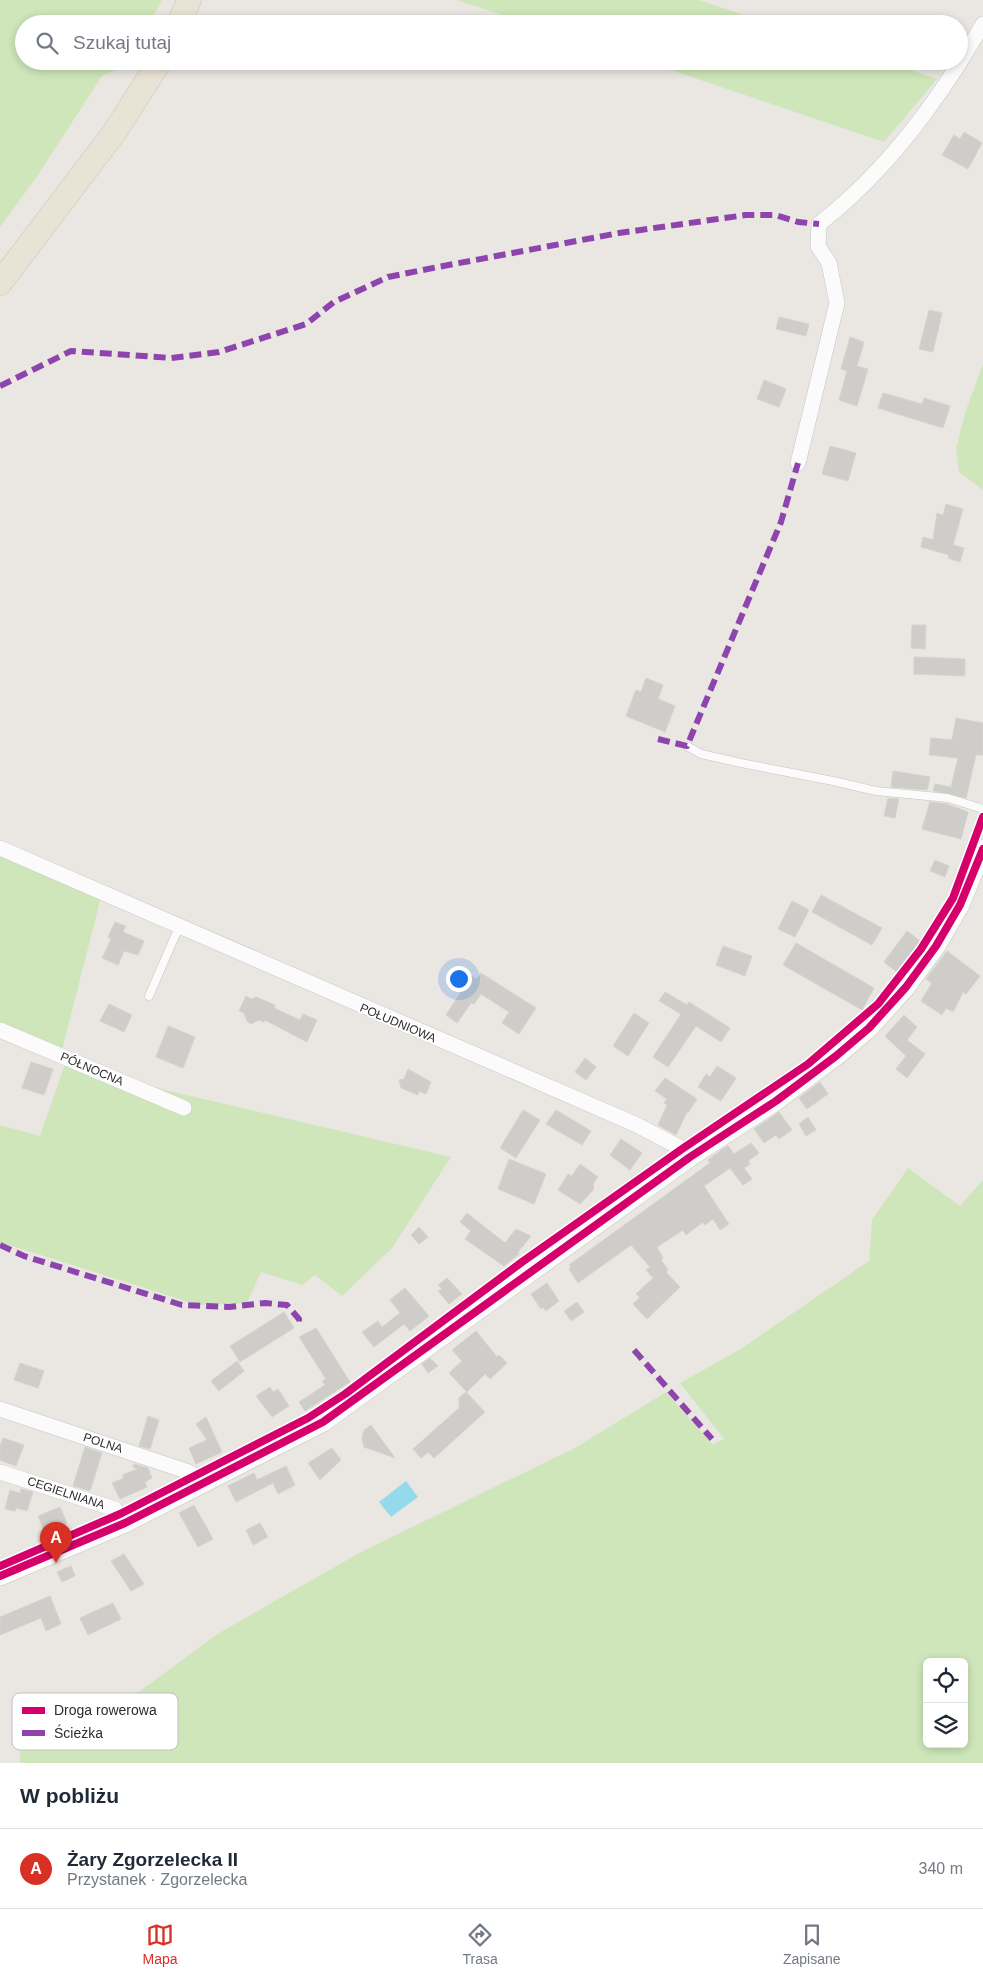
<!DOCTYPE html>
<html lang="pl">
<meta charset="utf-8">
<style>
:root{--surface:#fff;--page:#f6f6f7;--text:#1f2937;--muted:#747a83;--line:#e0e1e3;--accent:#d93025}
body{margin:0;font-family:Arial,sans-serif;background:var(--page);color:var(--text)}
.controls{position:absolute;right:15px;bottom:15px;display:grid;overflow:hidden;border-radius:8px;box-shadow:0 2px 8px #0003}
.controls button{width:45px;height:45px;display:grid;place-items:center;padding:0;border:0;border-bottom:1px solid var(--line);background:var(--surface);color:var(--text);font:25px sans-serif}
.you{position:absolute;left:458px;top:978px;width:18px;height:18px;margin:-12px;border:4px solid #fff;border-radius:50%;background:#1a73e8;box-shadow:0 0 0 8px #1a73e833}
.badge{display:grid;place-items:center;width:32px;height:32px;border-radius:50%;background:var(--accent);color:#fff;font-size:16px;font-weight:700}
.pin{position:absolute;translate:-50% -41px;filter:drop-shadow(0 1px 2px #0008)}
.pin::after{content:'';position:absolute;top:26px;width:18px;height:15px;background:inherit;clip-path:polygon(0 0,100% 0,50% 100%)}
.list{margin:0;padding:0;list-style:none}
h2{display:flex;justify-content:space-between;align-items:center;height:65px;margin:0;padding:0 20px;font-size:21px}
h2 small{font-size:16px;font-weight:400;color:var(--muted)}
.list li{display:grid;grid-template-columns:32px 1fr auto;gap:15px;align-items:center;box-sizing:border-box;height:80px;padding:0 20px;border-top:1px solid var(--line)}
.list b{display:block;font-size:19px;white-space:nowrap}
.list p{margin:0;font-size:16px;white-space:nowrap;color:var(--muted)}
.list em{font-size:16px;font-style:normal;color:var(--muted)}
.icon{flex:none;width:28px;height:28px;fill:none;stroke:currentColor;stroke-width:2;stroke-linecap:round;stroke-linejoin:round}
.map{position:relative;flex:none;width:983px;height:1763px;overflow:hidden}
.search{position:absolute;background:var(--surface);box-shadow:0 2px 8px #0003;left:15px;right:15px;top:15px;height:55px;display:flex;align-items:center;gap:12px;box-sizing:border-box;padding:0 18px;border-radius:28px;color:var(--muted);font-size:19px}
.sheet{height:145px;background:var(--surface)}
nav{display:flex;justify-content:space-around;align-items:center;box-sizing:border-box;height:70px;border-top:1px solid var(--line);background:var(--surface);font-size:14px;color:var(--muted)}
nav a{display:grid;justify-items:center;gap:2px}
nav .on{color:var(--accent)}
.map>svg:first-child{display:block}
.green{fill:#cee6ba;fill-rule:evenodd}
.water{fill:#95daec}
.building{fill:#cfcdc9;stroke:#d5d3ce}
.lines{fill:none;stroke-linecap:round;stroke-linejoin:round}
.service-casing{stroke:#c6c5c5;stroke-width:9}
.minor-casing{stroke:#c6c5c5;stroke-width:16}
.tertiary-casing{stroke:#c6c5c5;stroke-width:20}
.primary-casing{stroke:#c6c4c2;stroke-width:25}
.service{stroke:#fcfbfb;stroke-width:8}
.minor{stroke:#fcfbfb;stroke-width:15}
.tertiary{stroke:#fcfbfb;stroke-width:19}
.primary{stroke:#e8e3d4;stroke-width:24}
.quiet{stroke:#8e44ad;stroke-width:6;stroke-dasharray:12 6;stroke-linecap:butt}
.cycleway-casing{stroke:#fff;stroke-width:11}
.cycleway{stroke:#d6006c;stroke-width:8}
.labels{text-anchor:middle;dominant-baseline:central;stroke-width:4;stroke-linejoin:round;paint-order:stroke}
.street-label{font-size:12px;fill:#2c2c2c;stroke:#fff}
.key{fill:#fff;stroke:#c0c0c0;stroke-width:1}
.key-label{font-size:14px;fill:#2c2c2c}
</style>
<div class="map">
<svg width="983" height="1763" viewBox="0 0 983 1763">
<rect width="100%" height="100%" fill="#eae7e2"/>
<g class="green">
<path d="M0 0H162L149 24H24V61H128L125 66 102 76 38 175 0 227Z"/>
<path d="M456 0H699L771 24H531Z"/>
<path d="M644 61H884L937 79 884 142Z"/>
<path d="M983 364V490L959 472 956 449 965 413Z"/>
<path d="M0 855 101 897 61 1054 0 1024Z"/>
<path d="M66 1061 135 1083 451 1157 392 1248 342 1296 315 1275 302 1285 261 1272 247 1303 198 1305 0 1242V1125L40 1136Z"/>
<path d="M908 1168 960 1206 983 1180V1763H20L21 1724 140 1691 216 1635 266 1606 363 1551 577 1447 666 1392 713 1445 724 1439 680 1383 739 1350 869 1261 872 1220ZM927 1662H964V1744H927Z"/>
</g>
<path class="water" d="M406 1481 418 1497 391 1517 379 1502Z"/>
<g class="building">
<path d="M964 132 982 143 968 169 942 155 954 135 960 139Z"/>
<path d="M929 310 942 313 933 352 919 349Z"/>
<path d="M779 317 809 324 806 336 776 329Z"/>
<path d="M850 337 864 342 857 366 868 369 857 406 839 400 847 371 841 369Z"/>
<path d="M764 380 786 389 779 407 757 399Z"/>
<path d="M883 393 922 404 924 398 950 406 943 428 878 408Z"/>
<path d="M830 446 856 453 848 481 822 474Z"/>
<path d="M946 504 963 509 953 545 964 548 960 562 948 558 949 555 921 547 923 537 933 540 937 513 943 515Z"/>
<path d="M912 625H926L925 649 911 648Z"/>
<path d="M914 657 965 659V676L914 674Z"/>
<path d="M646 678 663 685 658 699 675 706 665 732 626 716 636 690 641 692Z"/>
<path d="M956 718 983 723V755H976L966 798 933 791 935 784 951 787 958 758 929 755 931 738 952 740Z"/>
<path d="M893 771 930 777 927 790 891 787Z"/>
<path d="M888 798 899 799 895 818 884 816Z"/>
<path d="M930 802 947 804 968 812 961 839 922 829Z"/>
<path d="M935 860 949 866 945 877 930 871Z"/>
<path d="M821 895 882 928 872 945 812 912Z"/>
<path d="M792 901 809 910 795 937 778 929Z"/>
<path d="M115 922 126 926 123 932 144 941 138 955 124 951 118 965 102 958 111 939 108 937Z"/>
<path d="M907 931 923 943 899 974 884 962Z"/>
<path d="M796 943 874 988 862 1010 783 965Z"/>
<path d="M723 946 752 956 745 976 716 965Z"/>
<path d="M947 951 980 976 966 994 963 992 953 1012 946 1008 942 1015 921 1001 932 983 926 979Z"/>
<path d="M481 973 536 1008 519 1034 502 1023 509 1012 481 994 474 1004 471 1003 457 1023 446 1015 471 976 477 979Z"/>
<path d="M665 992 687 1005 689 1002 730 1028 721 1042 696 1026 668 1067 653 1057 681 1014 659 1001Z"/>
<path d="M246 996 251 999 256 997 275 1005 274 1008 300 1020 303 1014 317 1020 307 1042 265 1020 264 1022 259 1020 251 1024 247 1021 244 1013 239 1011Z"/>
<path d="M109 1004 132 1015 124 1032 100 1021Z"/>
<path d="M634 1013 649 1023 628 1056 613 1046Z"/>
<path d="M904 1015 917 1027 907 1040 925 1054 907 1078 896 1069 906 1056 885 1036Z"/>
<path d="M168 1026 195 1037 183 1068 156 1057Z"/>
<path d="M585 1058 596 1067 586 1080 575 1072Z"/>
<path d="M31 1062 53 1069 44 1095 22 1088Z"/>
<path d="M717 1066 736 1078 721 1101 698 1087 706 1074 710 1077Z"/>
<path d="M408 1069 431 1082 426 1094 419 1091 418 1095 401 1088 399 1080 404 1079Z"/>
<path d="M665 1078 697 1099 688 1113 687 1112 676 1135 658 1125 667 1105 664 1103 667 1099 655 1091Z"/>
<path d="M820 1082 828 1094 807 1109 799 1098Z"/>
<path d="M523 1110 540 1120 516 1158 500 1148Z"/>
<path d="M556 1110 591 1131 582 1145 546 1124Z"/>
<path d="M779 1112 792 1130 779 1139 776 1135 764 1143 754 1129Z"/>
<path d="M808 1117 816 1130 806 1136 799 1124Z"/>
<path d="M621 1139 642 1153 630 1170 610 1155Z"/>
<path d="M751 1143 759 1153 748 1161 750 1164 744 1168 752 1179 743 1185 730 1168 704 1186 729 1224 720 1230 713 1219 705 1225 703 1222 686 1235 683 1230 657 1247 663 1258 661 1260 668 1270 666 1272 680 1287 647 1319 633 1304 640 1297 636 1294 653 1278 646 1270 650 1267 631 1245 578 1283 569 1269 571 1267 569 1265 710 1163 708 1160 723 1149 728 1146 734 1154Z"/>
<path d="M509 1159 546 1174 534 1204 498 1189Z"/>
<path d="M580 1164 598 1177 593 1184 594 1189 580 1204 558 1190 568 1174 572 1176Z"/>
<path d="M467 1213 505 1243 516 1229 531 1236 518 1252 519 1254 504 1266 465 1239 471 1231 460 1222Z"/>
<path d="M419 1227 428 1237 419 1244 411 1235Z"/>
<path d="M447 1278 462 1294 449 1304 438 1291 442 1289 438 1285Z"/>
<path d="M547 1283 559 1301 546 1311 543 1307 541 1309 531 1294Z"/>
<path d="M405 1288 429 1316 410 1331 404 1324 374 1347 362 1332 378 1321 382 1327 400 1313 390 1300Z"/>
<path d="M577 1302 584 1312 571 1321 564 1311Z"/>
<path d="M284 1312 294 1328 240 1362 230 1346Z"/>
<path d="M316 1328 350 1382 305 1411 299 1402 325 1385 322 1381 326 1379 299 1337Z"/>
<path d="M476 1331 497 1357 499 1355 507 1363 490 1379 485 1374 467 1392 449 1373 462 1361 452 1350Z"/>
<path d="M430 1358 438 1366 428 1373 422 1364Z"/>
<path d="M237 1361 244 1371 219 1391 211 1381Z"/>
<path d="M20 1363 44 1371 38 1388 14 1380Z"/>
<path d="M270 1387 273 1392 278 1389 289 1406 272 1417 256 1396Z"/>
<path d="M466 1392 485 1412 434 1458 428 1452 421 1458 413 1449 459 1408V1398Z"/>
<path d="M148 1416 159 1420 150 1449 139 1446Z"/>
<path d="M206 1417 222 1452 196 1464 189 1448 207 1440 196 1424Z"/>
<path d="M371 1425 395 1458 364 1447 362 1439 364 1430Z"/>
<path d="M3 1438 24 1445 16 1466 0 1460V1446Z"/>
<path d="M85 1447 102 1453 90 1491 73 1486Z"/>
<path d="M332 1448 341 1460 320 1480 308 1463Z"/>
<path d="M134 1464 148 1468 152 1478 145 1482 147 1487 120 1499 112 1483 124 1478 122 1475 138 1469 133 1467Z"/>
<path d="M286 1466 295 1485 278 1494 273 1483 236 1502 228 1486 254 1473 257 1480Z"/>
<path d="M21 1489 33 1492 27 1511 16 1508 15 1511 5 1509 10 1490 20 1493Z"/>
<path d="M194 1505 213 1539 198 1547 179 1513Z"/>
<path d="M60 1507 67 1523 45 1533 38 1516Z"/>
<path d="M260 1523 268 1537 253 1545 246 1530Z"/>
<path d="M124 1554 144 1584 131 1591 111 1561Z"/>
<path d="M71 1566 75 1576 62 1582 57 1572Z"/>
<path d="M50 1596 61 1624 46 1631 41 1618 0 1635V1617Z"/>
<path d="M113 1603 121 1619 88 1635 80 1618Z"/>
</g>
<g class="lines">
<defs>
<g id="service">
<path d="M687 746 701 754 741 763 833 781 876 791 948 798 983 809"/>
<path d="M149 996 179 927"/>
</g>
<g id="minor">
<path d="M798 463 837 303 829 263 818 246 819 224C888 170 939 100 983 24"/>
<path d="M0 848 637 1125 679 1147 690 1157"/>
<path d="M0 1030 184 1108"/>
<path d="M0 1409 189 1472 195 1476 200 1485"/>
<path d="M0 1472 115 1509 125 1523"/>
</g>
<path id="tertiary" d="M0 1576 125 1523 323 1422 690 1157 776 1101 836 1056 869 1028 906 987 936 946 960 905 983 849"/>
<g id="primary">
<path d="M179 24 189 0"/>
<path d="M0 283 114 133 160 61"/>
</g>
</defs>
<use href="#service" class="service-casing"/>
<use href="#minor" class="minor-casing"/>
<use href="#tertiary" class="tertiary-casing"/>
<use href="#primary" class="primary-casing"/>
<use href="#service" class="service"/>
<use href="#minor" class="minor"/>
<use href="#tertiary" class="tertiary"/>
<use href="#primary" class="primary"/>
<g class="quiet">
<path d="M0 386 71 351 171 358 219 352 306 324 334 302 388 277 438 267 619 233 746 215H775L798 222 819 224"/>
<path d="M658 739 687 746 781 522 798 463"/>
<path d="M0 1245 24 1256 182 1305 229 1307 265 1303 287 1305 299 1319V1327"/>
<path d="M634 1350 712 1439"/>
</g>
<defs>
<g id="cycleway">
<path d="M0 1566 120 1514 308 1418 345 1394 522 1262 682 1149 808 1064 878 1004 921 949 953 898 983 817"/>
<path d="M0 1576 125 1523 323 1422 690 1157 776 1101 836 1056 869 1028 906 987 936 946 960 905 983 849"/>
</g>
</defs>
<use href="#cycleway" class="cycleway-casing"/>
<use href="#cycleway" class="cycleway"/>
</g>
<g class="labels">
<g class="street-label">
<text transform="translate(398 1023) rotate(23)">POŁUDNIOWA</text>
<text transform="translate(92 1069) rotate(23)">PÓŁNOCNA</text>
<text transform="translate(103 1443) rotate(18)">POLNA</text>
<text transform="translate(66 1493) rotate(18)">CEGIELNIANA</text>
</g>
</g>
<rect x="12" y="1693" width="166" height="57" rx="8" class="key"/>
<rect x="22" y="1707" width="23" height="7" fill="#d6006c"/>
<rect x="22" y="1730" width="23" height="6" fill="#8e44ad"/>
<g class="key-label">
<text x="54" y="1715">Droga rowerowa</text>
<text x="54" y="1738">Ścieżka</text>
</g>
</svg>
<div class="controls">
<button><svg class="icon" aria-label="locate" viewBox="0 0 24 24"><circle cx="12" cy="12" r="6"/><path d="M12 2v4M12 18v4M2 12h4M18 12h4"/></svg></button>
<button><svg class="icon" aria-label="layers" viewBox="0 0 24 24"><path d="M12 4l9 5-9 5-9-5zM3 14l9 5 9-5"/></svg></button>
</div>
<div class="you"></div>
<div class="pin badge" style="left:56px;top:1563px">A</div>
<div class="search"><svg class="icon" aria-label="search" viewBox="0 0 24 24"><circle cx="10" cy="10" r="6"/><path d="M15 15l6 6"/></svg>Szukaj tutaj</div>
</div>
<section class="sheet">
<h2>W pobliżu<small></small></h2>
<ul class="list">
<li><span class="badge">A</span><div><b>Żary Zgorzelecka II</b><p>Przystanek · Zgorzelecka</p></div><em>340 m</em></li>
</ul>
</section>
<nav>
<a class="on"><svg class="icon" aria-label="map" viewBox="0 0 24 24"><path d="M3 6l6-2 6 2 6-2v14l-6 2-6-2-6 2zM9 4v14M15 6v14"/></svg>Mapa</a>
<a><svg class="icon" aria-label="directions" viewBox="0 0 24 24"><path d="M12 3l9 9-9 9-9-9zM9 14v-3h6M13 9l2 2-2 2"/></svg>Trasa</a>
<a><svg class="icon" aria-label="saved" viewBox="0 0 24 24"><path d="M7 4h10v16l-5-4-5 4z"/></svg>Zapisane</a>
</nav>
